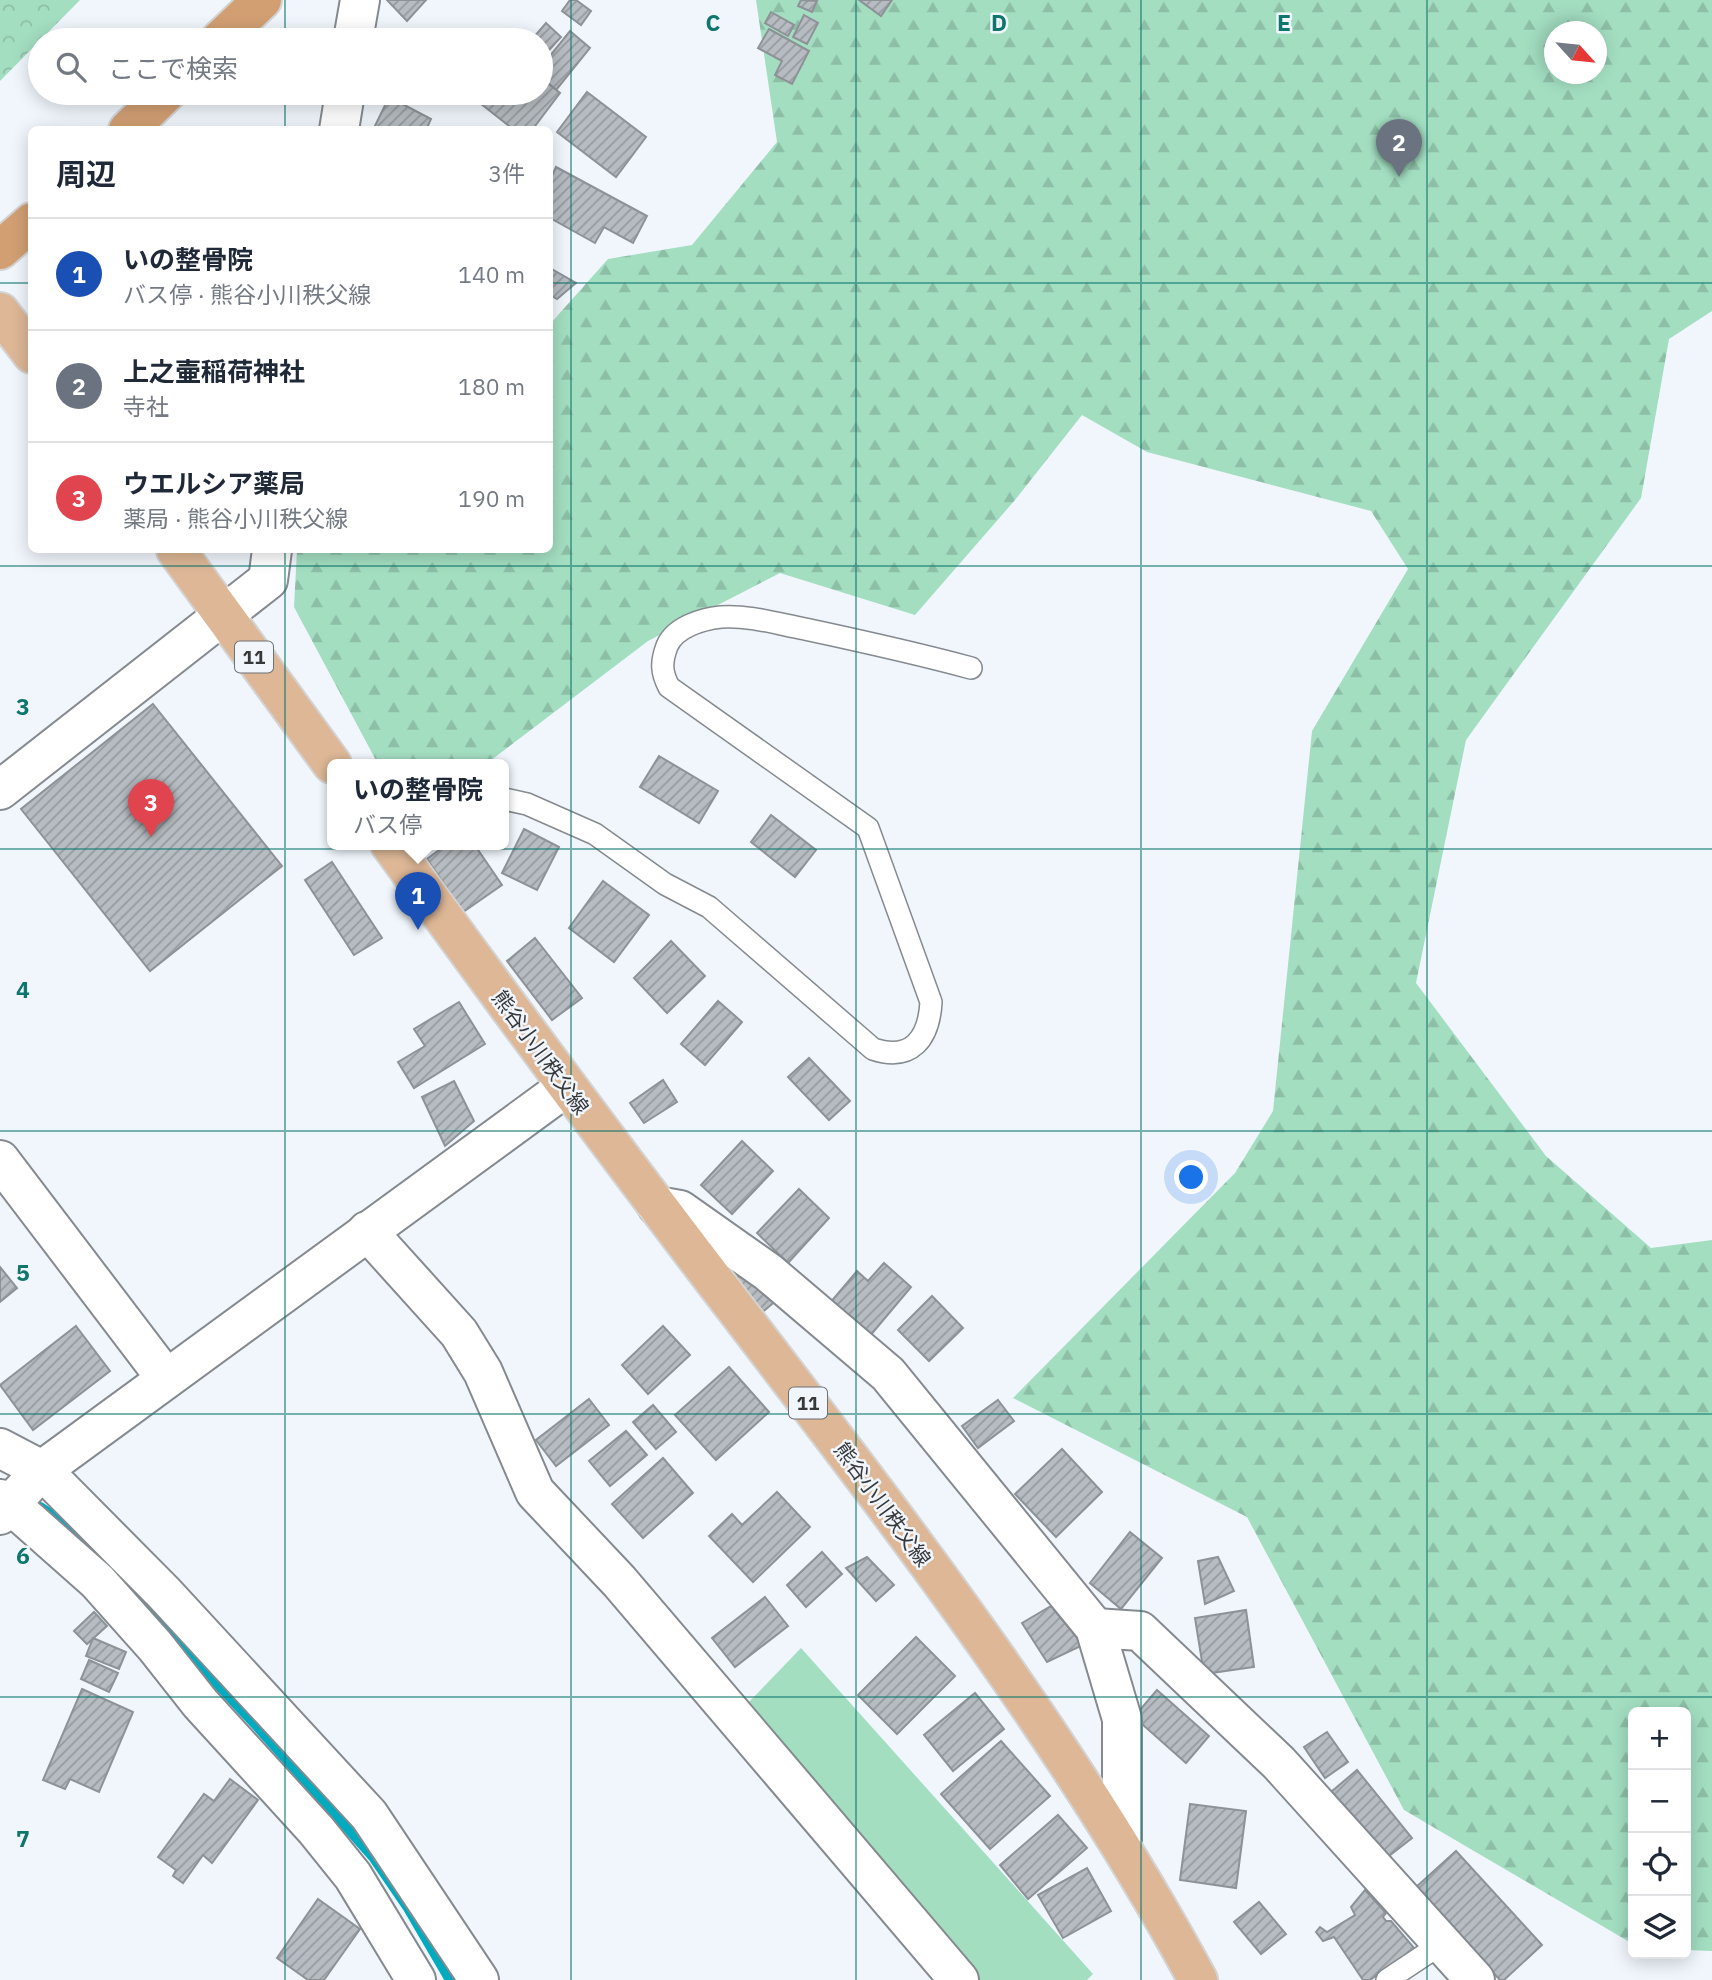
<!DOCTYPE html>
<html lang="ja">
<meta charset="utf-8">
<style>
:root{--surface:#fff;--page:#f2f2f3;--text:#1f2937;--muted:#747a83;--line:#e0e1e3;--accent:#2563eb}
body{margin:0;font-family:"IBM Plex Sans","Noto Sans JP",sans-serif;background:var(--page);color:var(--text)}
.controls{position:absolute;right:21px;bottom:21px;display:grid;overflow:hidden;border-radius:10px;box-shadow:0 4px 18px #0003}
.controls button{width:63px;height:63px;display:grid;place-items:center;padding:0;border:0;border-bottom:2px solid var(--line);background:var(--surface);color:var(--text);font:35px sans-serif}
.compass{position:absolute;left:1544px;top:21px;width:63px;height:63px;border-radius:50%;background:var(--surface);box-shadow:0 4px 18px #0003;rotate:117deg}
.you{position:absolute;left:1192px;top:1178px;width:24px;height:24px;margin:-18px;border:5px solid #fff;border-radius:50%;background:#1a73e8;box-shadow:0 0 0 10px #1a73e833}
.badge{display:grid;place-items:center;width:46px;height:46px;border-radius:50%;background:var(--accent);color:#fff;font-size:23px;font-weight:700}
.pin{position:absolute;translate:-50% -58px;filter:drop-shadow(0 2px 4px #0008)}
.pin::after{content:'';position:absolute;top:37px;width:24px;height:21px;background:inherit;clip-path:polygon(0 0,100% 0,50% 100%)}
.popup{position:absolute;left:327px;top:759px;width:182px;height:91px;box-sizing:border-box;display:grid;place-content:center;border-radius:10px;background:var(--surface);filter:drop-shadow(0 2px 5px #0005);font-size:23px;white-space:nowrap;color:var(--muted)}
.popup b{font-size:26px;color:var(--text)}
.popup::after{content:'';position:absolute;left:50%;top:100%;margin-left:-14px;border:14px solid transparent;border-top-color:var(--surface)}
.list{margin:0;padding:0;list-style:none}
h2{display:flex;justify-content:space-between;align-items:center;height:91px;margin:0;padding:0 28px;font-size:30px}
h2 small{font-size:23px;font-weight:400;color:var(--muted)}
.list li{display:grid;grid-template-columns:46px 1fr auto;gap:21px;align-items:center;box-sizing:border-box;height:112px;padding:0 28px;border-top:2px solid var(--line)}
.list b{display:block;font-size:26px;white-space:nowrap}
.list p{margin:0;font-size:23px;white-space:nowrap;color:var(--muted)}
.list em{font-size:23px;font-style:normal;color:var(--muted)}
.icon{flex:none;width:38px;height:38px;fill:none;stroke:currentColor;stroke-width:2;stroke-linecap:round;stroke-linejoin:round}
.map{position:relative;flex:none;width:1712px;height:1980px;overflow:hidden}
.search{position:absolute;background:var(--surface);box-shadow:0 4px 18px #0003;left:28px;top:28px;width:525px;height:77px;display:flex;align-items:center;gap:18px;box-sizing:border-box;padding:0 24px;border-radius:38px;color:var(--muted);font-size:26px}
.panel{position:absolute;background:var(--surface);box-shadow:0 4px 18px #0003;left:28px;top:126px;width:525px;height:427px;border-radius:10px}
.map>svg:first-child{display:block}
.green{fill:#a3dec1}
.forest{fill:url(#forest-firs);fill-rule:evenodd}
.park{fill:url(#park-crowns)}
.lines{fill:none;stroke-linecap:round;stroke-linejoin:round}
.stream{stroke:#00abbf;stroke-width:10}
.building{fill:url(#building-hatch);stroke:#8d9297;stroke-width:2}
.service-casing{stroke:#848a8f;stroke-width:24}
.minor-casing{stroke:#848a8f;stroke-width:42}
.tertiary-casing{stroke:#848a8f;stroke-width:42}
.primary-casing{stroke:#d3d3d4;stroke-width:42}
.trunk-casing{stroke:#d3d3d4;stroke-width:42}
.service{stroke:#fff;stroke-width:21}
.minor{stroke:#fff;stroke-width:38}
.tertiary{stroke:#fff;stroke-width:38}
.primary{stroke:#ddb796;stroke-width:38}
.trunk{stroke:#d29f73;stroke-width:38}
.grid{fill:none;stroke:#0f766e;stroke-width:2;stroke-opacity:0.55}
.labels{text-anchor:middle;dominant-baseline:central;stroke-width:5;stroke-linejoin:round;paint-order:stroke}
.shield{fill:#f0f6fc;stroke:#6e7174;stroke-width:2}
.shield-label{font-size:19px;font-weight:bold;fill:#36383a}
.street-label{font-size:21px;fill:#36383a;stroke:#f0f6fc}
.grid-label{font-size:23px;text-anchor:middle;font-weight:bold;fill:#0f766e;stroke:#f0f6fc;stroke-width:5;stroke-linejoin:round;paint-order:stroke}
</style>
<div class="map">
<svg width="1712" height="1980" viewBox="0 0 1712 1980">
<defs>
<pattern id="forest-firs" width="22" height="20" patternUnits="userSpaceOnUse" patternTransform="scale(1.75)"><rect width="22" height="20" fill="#a3dec1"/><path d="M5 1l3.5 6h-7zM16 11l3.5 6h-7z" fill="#8dbfa7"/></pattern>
<pattern id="park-crowns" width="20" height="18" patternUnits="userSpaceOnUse" patternTransform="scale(1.75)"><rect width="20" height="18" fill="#a3dec1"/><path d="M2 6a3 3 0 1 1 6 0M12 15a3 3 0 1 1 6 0" fill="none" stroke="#8dbfa7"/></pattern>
<pattern id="building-hatch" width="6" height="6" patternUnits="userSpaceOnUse" patternTransform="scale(1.75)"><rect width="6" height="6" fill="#b6bcc1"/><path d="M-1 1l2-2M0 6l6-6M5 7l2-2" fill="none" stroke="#959a9e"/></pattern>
</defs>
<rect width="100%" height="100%" fill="#f0f6fc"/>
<path class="green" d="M801 1648 1093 1974 1087 1980H979L748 1703Z"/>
<path class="forest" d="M756 0H1712V311L1669 339 1641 498 1466 740 1416 983 1546 1156 1651 1248 1712 1240V1951L1686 1950V1712H1633V1944L1404 1810 1247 1517 1013 1398 1235 1173 1273 1111 1312 731 1408 569 1371 511 1147 452 1082 415 1015 500 915 615 780 573 648 641 486 764H378L294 607 297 550H550V324L608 259 692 245 777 142ZM1554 32H1596V74H1554Z"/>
<path class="park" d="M0 0H80L0 81Z"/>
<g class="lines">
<g class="stream">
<path d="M40 1507 66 1524 101 1560"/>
<path d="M139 1600 254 1723 373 1857 408 1908 450 1980"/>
</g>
</g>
<g class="building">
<path d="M387 0H426L407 21Z"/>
<path d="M570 0H576L591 11 581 25 562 11Z"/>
<path d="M801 0 817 1 812 12 798 6Z"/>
<path d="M859 0H892L881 16Z"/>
<path d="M771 12 794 25 788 36 765 23Z"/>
<path d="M804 15 818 23 807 44 793 37Z"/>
<path d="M546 23 561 37 549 50 534 37Z"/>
<path d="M769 29 809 51 792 84 775 75 782 61 758 48Z"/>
<path d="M570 31 590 48 556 90 541 77V67Z"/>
<path d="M541 78 560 93 532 130H514L480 103 488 93H541Z"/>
<path d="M587 92 646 137 616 177 557 132Z"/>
<path d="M389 97 431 119 426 130H373Z"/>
<path d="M556 167 647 216 633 243 604 227 595 243 550 218V180Z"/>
<path d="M550 268 576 283 557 299 550 295Z"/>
<path d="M153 704 282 866 150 971 21 809Z"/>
<path d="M659 756 718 791 699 823 640 787Z"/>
<path d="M771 815 816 850 795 877 751 842Z"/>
<path d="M524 829 559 847 537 890 502 873Z"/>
<path d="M447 844H474L502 885 463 912 427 859Z"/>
<path d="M332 862 382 938 354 955 305 880Z"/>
<path d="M603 881 649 915 614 962 569 928Z"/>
<path d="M535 938 582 998 552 1020 507 961Z"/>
<path d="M671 941 705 976 667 1013 634 978Z"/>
<path d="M718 1001 742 1022 705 1065 681 1044Z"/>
<path d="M459 1002 485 1044 414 1088 398 1062 425 1046 414 1029Z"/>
<path d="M809 1058 850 1101 829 1120 788 1077Z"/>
<path d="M663 1080 677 1102 644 1123 630 1103Z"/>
<path d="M454 1081 474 1121 445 1146 422 1097Z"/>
<path d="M742 1141 773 1171 732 1214 701 1185Z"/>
<path d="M799 1189 829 1218 788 1263 757 1233Z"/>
<path d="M884 1263 911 1287 869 1337 830 1303 857 1271 868 1281Z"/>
<path d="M0 1267 17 1288 0 1302Z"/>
<path d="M746 1269 778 1299 760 1314 733 1280Z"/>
<path d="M932 1296 963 1328 929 1361 898 1330Z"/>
<path d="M76 1326 110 1371 33 1430 0 1385Z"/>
<path d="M663 1326 690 1355 648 1394 622 1365Z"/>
<path d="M729 1367 769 1412 716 1460 675 1415Z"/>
<path d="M589 1399 609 1425 556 1466 536 1440Z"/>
<path d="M998 1400 1014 1421 978 1448 962 1426Z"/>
<path d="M653 1405 676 1432 656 1449 633 1422Z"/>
<path d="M626 1431 647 1455 610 1486 589 1461Z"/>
<path d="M1062 1449 1102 1492 1056 1537 1015 1494Z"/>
<path d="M663 1458 693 1493 643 1538 612 1504Z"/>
<path d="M777 1492 810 1527 753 1582 709 1536 732 1514 742 1525Z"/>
<path d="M1130 1532 1162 1558 1121 1609 1090 1583Z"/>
<path d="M822 1552 842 1574 806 1607 787 1585Z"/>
<path d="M867 1557 894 1585 876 1601 846 1568Z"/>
<path d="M1218 1557 1234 1591 1205 1604 1198 1561Z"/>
<path d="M765 1597 788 1626 735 1667 712 1638Z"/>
<path d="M1051 1606 1083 1645 1047 1662 1022 1623Z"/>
<path d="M1246 1610 1254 1667 1204 1674 1195 1618Z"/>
<path d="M94 1612 107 1626 87 1644 74 1631Z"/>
<path d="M916 1637 955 1676 897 1734 858 1695Z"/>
<path d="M93 1638 126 1652 119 1669 86 1656Z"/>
<path d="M89 1660 118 1673 109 1692 81 1679Z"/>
<path d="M82 1689 133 1712 99 1792 70 1779 65 1789 43 1780Z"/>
<path d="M1157 1690 1209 1736 1186 1763 1134 1717Z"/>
<path d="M975 1693 1004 1729 953 1771 924 1735Z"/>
<path d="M1327 1732 1348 1762 1325 1778 1304 1747Z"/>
<path d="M1001 1741 1050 1796 990 1849 941 1794Z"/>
<path d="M1357 1770 1412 1838 1385 1859 1331 1792Z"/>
<path d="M230 1779 258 1800 212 1863 203 1855 183 1883 173 1876 176 1870 158 1857 204 1794 214 1801Z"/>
<path d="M1190 1804 1246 1811 1236 1888 1180 1880Z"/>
<path d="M1058 1815 1087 1848 1028 1899 1000 1865Z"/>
<path d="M1456 1851 1542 1945 1504 1980H1500L1415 1888Z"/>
<path d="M1087 1868 1111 1911 1063 1938 1038 1895Z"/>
<path d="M1365 1890 1386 1913 1383 1917 1386 1921H1391L1415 1949 1370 1980H1363L1334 1937 1323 1941 1316 1932 1320 1927 1327 1932 1355 1915 1351 1907Z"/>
<path d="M318 1899 360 1929 324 1980H308L277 1958Z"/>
<path d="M1259 1902 1286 1934 1261 1954 1234 1922Z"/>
</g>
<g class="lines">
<defs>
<g id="service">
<path d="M504 799 527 804 595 834 665 884 709 907 873 1049C912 1062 929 1038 931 1002L868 828 669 687C661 672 661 662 667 646 675 627 702 619 721 617 749 615 778 624 805 629 861 641 916 653 971 668"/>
<path d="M1387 1980 1441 1944"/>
</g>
<g id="minor">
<path d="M353 40 360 0"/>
<path d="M339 130 345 93"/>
<path d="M0 790 268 580 272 550"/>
<path d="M0 1160 165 1377"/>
<path d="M657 1206 680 1210 768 1272 888 1374 1095 1628 1122 1719V1846"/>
<path d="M367 1231 459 1333 483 1372 535 1492 619 1581 959 1980"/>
<path d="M0 1448 42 1470 164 1593 369 1815 479 1980"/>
<path d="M0 1499 10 1504 97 1581 155 1646 200 1703 316 1830 353 1876 416 1980"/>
<path d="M1095 1628 1140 1631 1279 1763 1475 1980"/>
</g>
<path id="tertiary" d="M0 1515 42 1470 566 1087"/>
<g id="primary">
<path d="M0 312 32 354"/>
<path d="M176 550 332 764"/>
<path d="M390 844C505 1003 622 1161 742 1317 905 1530 1070 1743 1198 1980"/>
</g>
<g id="trunk">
<path d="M220 40 262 0"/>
<path d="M128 130 166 93"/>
<path d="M0 250 32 222"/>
</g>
</defs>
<use href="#service" class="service-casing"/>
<use href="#minor" class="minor-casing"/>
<use href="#tertiary" class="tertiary-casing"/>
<use href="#primary" class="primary-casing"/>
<use href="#trunk" class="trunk-casing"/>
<use href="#service" class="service"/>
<use href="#minor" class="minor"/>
<use href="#tertiary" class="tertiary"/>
<use href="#primary" class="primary"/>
<use href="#trunk" class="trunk"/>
</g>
<path class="grid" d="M285 0V40M571 0V1980M856 0V1980M1141 0V1980M1427 0V1980M285 93V130M0 283H32M550 283H1712M285 550V1980M0 566H1712M0 849H1712M0 1131H1712M0 1414H1712M0 1697H1712"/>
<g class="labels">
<g class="shield">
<rect x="235" y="641.5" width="38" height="31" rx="5"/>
<rect x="789" y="1387.5" width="38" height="31" rx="5"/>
</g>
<g class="shield-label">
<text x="254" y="657">11</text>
<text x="808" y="1403">11</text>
</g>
<g class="street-label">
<text transform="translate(541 1052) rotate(54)">熊谷小川秩父線</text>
<text transform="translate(883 1504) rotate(54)">熊谷小川秩父線</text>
</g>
</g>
<g class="grid-label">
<text x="713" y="31">C</text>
<text x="999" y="31">D</text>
<text x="1284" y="31">E</text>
<text x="23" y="715">3</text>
<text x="23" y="998">4</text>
<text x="23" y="1281">5</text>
<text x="23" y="1564">6</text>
<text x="23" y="1847">7</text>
</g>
</svg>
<div class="controls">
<button>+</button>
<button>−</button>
<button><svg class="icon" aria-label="locate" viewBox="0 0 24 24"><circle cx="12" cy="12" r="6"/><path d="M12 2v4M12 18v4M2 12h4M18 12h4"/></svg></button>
<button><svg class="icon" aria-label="layers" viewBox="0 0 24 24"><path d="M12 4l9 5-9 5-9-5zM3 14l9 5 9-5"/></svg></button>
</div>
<svg class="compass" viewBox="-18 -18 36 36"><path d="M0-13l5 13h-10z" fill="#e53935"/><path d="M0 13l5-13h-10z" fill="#747a83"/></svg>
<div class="you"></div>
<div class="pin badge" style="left:418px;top:930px;background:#1a4fb4">1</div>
<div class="popup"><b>いの整骨院</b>バス停</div>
<div class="pin badge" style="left:1399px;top:177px;background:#6b7280">2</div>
<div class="pin badge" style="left:151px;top:837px;background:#e0444e">3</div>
<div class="search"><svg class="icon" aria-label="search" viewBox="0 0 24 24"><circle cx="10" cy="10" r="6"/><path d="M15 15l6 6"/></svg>ここで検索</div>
<section class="panel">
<h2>周辺<small>3件</small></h2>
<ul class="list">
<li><span class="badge" style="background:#1a4fb4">1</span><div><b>いの整骨院</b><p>バス停 · 熊谷小川秩父線</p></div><em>140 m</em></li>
<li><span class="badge" style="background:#6b7280">2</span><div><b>上之壷稲荷神社</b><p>寺社</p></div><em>180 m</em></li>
<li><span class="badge" style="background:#e0444e">3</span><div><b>ウエルシア薬局</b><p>薬局 · 熊谷小川秩父線</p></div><em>190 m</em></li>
</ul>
</section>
</div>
